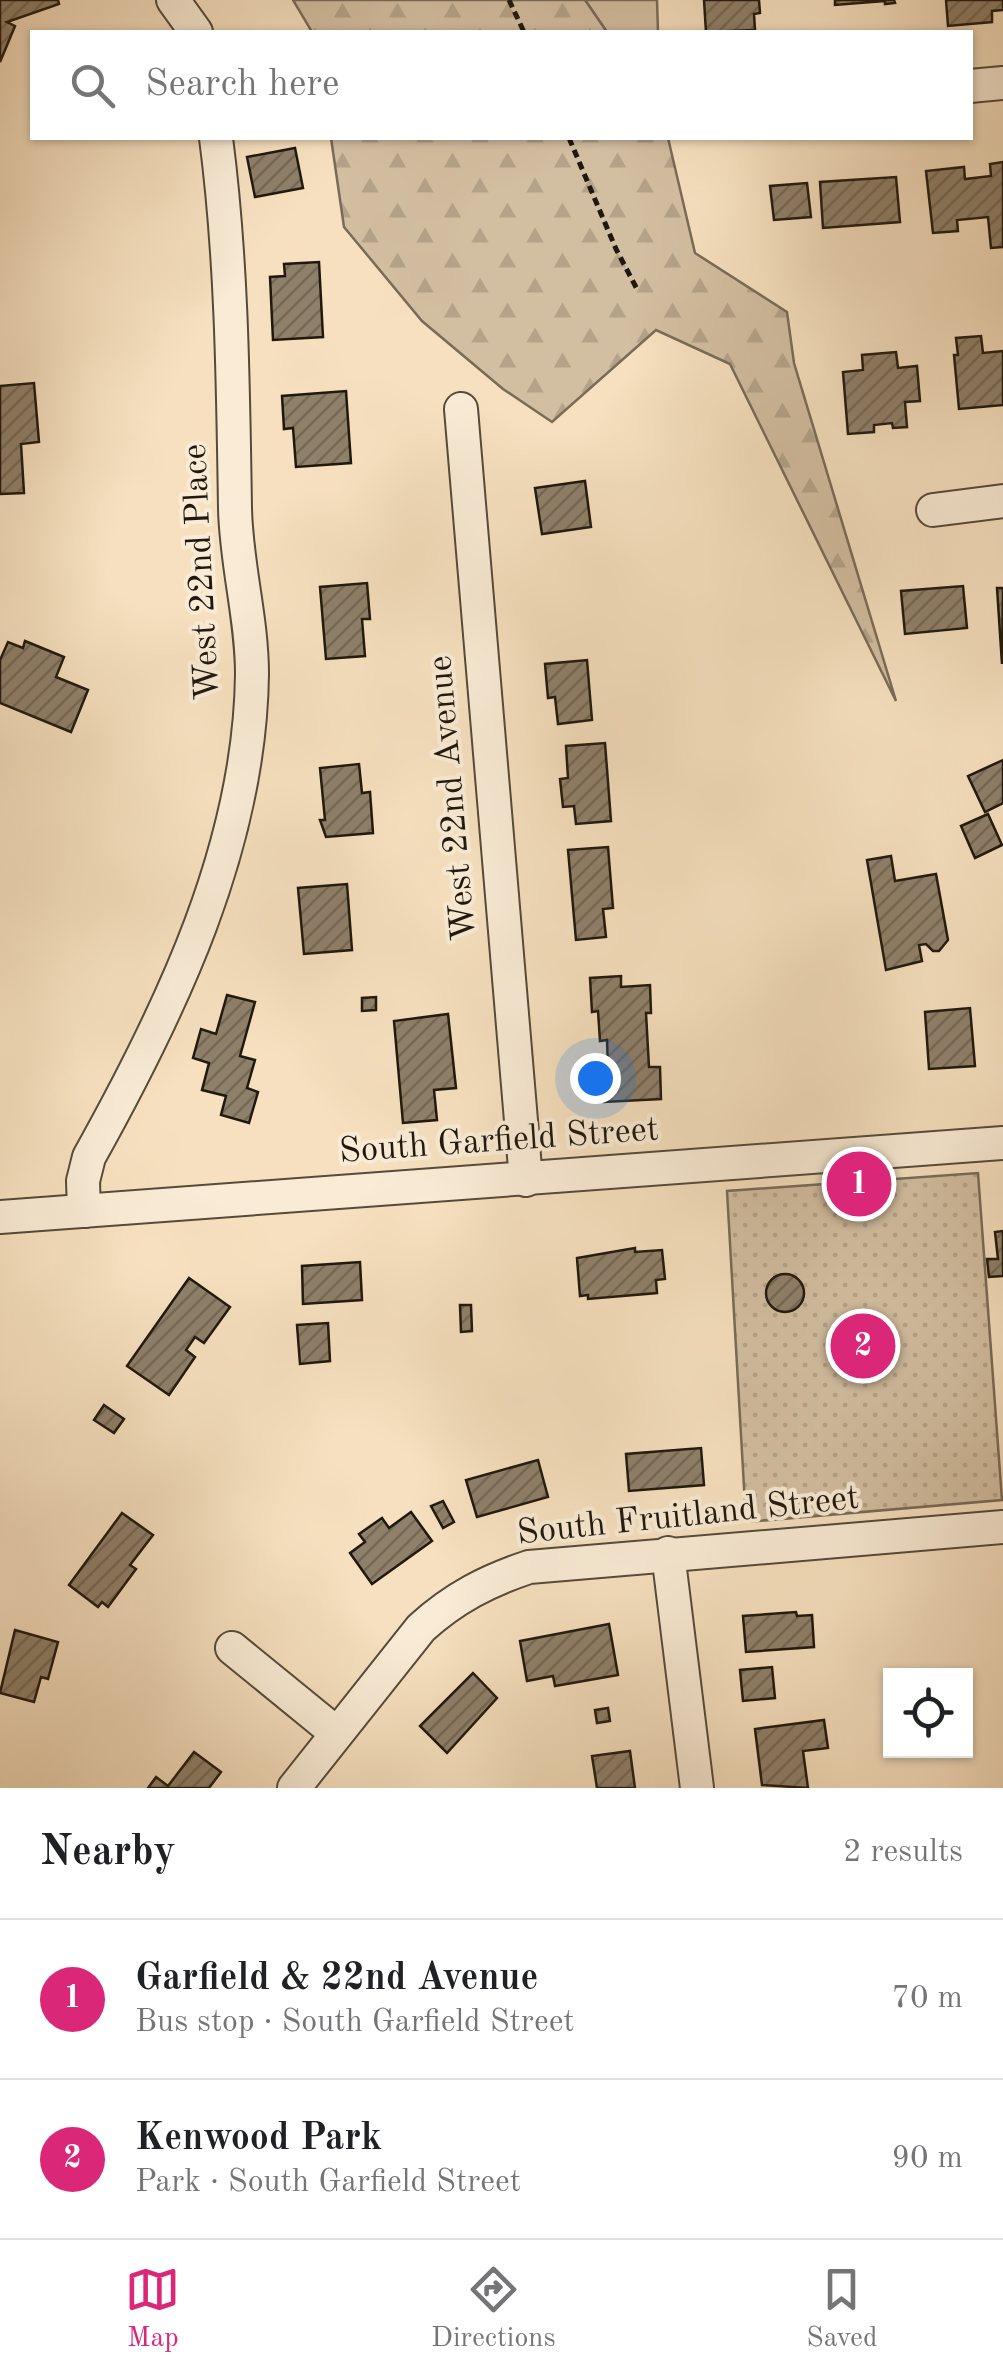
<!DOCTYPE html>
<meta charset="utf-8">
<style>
:root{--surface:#fff;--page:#f6f6f6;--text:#202124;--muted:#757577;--line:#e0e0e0;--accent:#db2777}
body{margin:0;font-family:"Old Standard TT",serif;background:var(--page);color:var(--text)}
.controls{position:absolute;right:30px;bottom:30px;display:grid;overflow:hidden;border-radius:0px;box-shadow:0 2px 8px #0004}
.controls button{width:90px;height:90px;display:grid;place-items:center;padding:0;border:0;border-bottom:2px solid var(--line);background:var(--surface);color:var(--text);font:50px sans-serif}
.you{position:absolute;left:595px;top:1078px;width:35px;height:35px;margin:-25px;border:8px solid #fff;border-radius:50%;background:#1a73e8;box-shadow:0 0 0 15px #1a73e833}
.badge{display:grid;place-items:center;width:65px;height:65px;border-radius:50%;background:var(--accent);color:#fff;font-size:32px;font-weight:700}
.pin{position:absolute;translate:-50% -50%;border:5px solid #fff;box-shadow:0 2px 10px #0006}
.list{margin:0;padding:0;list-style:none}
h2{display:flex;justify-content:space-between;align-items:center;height:130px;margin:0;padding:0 40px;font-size:42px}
h2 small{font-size:32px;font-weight:400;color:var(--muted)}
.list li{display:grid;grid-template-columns:65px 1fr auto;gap:30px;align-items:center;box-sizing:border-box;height:160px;padding:0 40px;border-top:2px solid var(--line)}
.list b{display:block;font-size:38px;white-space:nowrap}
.list p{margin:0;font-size:32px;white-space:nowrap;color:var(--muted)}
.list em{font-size:32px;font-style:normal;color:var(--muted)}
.icon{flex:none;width:55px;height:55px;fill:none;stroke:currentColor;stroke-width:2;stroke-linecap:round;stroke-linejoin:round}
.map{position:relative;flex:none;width:1003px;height:1788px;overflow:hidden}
.search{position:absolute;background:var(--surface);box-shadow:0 2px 8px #0004;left:30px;right:30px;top:30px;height:110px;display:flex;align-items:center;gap:25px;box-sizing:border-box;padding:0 35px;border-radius:0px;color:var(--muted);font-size:38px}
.sheet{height:450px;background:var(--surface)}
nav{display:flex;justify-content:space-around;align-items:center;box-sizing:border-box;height:140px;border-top:2px solid var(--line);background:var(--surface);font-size:28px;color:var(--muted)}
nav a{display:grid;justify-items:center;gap:5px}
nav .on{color:var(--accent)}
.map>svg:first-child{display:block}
.green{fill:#d2bea1;stroke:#796b58;stroke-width:2.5}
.forest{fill:url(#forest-firs);stroke:#796b58;stroke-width:2.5}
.park{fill:url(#park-dots);stroke:#796b58;stroke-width:2.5}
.building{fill:url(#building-hatch);stroke:#20180e;stroke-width:2.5}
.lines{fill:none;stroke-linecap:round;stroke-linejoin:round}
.minor-casing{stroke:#564a3a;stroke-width:36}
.path{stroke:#20180e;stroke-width:5;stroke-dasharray:8 5;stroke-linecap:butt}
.minor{stroke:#f9ebd5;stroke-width:32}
.labels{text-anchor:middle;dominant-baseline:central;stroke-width:8;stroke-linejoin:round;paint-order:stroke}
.street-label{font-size:35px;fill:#20180e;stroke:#f9ebd5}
</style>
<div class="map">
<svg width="1003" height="1788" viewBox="0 0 1003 1788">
<defs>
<pattern id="forest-firs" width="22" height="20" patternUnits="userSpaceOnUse" patternTransform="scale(2.5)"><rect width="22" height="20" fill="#d2bea1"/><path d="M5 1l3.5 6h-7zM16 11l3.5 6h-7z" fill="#b4a389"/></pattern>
<pattern id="park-dots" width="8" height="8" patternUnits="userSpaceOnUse" patternTransform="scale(2.5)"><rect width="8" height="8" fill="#d2bea1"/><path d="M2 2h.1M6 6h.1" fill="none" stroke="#b4a389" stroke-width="1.8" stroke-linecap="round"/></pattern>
<pattern id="building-hatch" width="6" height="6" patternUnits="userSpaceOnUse" patternTransform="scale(2.5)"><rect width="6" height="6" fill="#8f806a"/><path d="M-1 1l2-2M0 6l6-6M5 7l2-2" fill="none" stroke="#746856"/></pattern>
</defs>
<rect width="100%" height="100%" fill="#f6e0bf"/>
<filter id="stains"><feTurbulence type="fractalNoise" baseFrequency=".002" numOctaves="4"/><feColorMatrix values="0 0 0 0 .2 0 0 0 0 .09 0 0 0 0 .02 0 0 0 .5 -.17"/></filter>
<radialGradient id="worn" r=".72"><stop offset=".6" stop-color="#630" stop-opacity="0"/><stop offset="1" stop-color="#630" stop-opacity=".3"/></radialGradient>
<path class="green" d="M585 0H657L658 32H607Z"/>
<g class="forest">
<path d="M293 0H585L607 32H312Z"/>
<path d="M331 138H668L695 253 787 312 794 363 896 701 730 364 656 330 552 422 503 389 422 321 344 227Z"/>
</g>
<path class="park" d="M978 1173 1002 1500 746 1522 727 1191Z"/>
<g class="building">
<path d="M0 0H58L59 4 7 22 15 26 0 62Z"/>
<path d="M704 0H759L760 13 754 14 755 30 706 32Z"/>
<path d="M835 0H894L895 3 885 4V1L835 5Z"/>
<path d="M946 0H1003V10L992 11V22L948 26Z"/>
<path d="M295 148 303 188 255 197 247 157Z"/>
<path d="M1003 162V247L991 248 988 217 957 220 958 231 933 233 926 171 964 167 965 179 991 176 990 164Z"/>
<path d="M896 177 900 222 823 228 820 182Z"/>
<path d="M807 183 811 217 774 220 770 186Z"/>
<path d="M319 262 323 337 273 340 270 277 285 276 284 264Z"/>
<path d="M981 336 983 353 1003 351V405L959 409 954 355H958L956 338Z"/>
<path d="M896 352 898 368 917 366 920 401 905 402 907 427 893 428 892 423 874 425V432L848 434 843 372 863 370 862 355Z"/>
<path d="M34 383 39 442 21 444 24 493 0 494V386Z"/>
<path d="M346 391 351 463 296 467 293 428 284 429 282 396Z"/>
<path d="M585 481 591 527 542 534 535 488Z"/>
<path d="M367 583 370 619H362L365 656 326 659 320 587Z"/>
<path d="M963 586 967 628 905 634 901 591Z"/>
<path d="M997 588H1003L1002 664Z"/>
<path d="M25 641 64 657 56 677 88 690 71 732 0 703V660L8 642 23 648Z"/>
<path d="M587 660 592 720 558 724 555 697 548 698 545 664Z"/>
<path d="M605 743 611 821 576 824 574 806 563 807 560 779 568 778 566 746Z"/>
<path d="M1003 760V803L985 812 968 776Z"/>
<path d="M359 764 362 793 370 792 373 833 326 837 320 820H325L320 768Z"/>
<path d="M988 814 1002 845 975 858 961 826Z"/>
<path d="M608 847 613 908 603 909 606 937 576 940 568 850Z"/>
<path d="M891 856 895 881 936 874 948 940 939 951H933L926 944 919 945 922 961 886 970 867 860Z"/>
<path d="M347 884 352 950 304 954 298 888Z"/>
<path d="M621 976V987L650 985 651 1013H646L649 1067H660L661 1099 604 1102 602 1070H608L607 1040 600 1041 598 1011 592 1012 590 978Z"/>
<path d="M227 995 255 1002 240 1056 255 1060 247 1088 258 1092 249 1123 221 1115 226 1096 202 1090 209 1063 193 1058 201 1029 216 1034Z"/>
<path d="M376 997V1010L362 1011V998Z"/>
<path d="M970 1008 975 1066 929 1069 925 1012Z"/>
<path d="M448 1014 456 1088 434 1090 437 1120 403 1123 394 1021Z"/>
<path d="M1003 1231V1276L989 1277 987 1259H998L995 1232Z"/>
<path d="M635 1248V1252L662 1250 665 1279 656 1280 657 1293 588 1299V1295L580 1296 577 1258Z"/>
<path d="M360 1262 362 1300 303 1304 302 1266Z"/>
<circle cx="785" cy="1293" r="19"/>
<path d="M189 1278 230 1307 204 1343 195 1337 186 1350 195 1357 169 1395 127 1366Z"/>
<path d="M460 1305H471L472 1331 461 1332Z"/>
<path d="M328 1323 330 1361 300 1364 297 1325Z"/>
<path d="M104 1405 124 1419 114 1433 94 1420Z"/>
<path d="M701 1448 704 1485 629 1491 626 1454Z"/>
<path d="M538 1460 548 1497 477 1517 466 1480Z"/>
<path d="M443 1501 454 1522 443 1528 431 1506Z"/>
<path d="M411 1512 432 1541 372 1584 350 1553 365 1542 359 1534 382 1518 389 1528Z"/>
<path d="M122 1513 153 1535 130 1565 136 1569 108 1607 102 1602 98 1607 69 1585Z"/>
<path d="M796 1612 797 1616 812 1615 814 1647 746 1652 743 1616Z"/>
<path d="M609 1624 618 1675 555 1686 553 1676 527 1681 520 1641Z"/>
<path d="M15 1630 58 1642 48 1679 41 1677 34 1702 0 1693Z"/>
<path d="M772 1667 775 1698 743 1701 740 1670Z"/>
<path d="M473 1673 497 1698 447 1753 420 1726Z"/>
<path d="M608 1708 610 1721 597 1723 595 1710Z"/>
<path d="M824 1720 828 1748 803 1751 808 1788 762 1785 755 1729Z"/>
<path d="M630 1751 635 1788H597L592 1756Z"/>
<path d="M194 1752 221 1772 209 1788H148L156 1777 168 1786Z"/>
</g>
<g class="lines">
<defs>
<g id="minor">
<path d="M173 0 196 32"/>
<path d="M970 86 1003 83"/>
<path d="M461 409 526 1180"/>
<path d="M933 510 1003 501"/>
<path d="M84 1211 83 1181 89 1157C171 1010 250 846 252 674 252 618 236 564 235 508 233 385 232 260 216 138"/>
<path d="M0 1217 1003 1143"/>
<path d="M668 1553 697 1788"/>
<path d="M232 1648 335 1732"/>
<path d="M294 1788 421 1628C454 1598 487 1581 529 1567L1003 1527"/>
</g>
</defs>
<use href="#minor" class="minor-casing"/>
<g class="path">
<path d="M509 0 524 32"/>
<path d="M569 138 616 249 638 291"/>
</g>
<use href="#minor" class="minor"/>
</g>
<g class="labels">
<g class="street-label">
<text transform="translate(202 572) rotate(-93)">West 22nd Place</text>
<text transform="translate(453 798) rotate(-95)">West 22nd Avenue</text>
<text transform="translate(499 1141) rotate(-4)">South Garfield Street</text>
<text transform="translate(688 1516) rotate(-6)">South Fruitland Street</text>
</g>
</g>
<rect width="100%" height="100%" filter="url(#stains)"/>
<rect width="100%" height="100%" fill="url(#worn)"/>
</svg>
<div class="controls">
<button><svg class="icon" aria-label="locate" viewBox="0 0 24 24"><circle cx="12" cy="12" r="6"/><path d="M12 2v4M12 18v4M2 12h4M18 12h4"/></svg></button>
</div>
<div class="you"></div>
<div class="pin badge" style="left:859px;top:1184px">1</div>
<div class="pin badge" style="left:863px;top:1346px">2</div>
<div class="search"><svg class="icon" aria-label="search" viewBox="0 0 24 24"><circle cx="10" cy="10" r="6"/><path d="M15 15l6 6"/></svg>Search here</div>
</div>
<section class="sheet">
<h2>Nearby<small>2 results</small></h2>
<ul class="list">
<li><span class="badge">1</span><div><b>Garfield &amp; 22nd Avenue</b><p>Bus stop · South Garfield Street</p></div><em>70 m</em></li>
<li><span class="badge">2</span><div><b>Kenwood Park</b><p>Park · South Garfield Street</p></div><em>90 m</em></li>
</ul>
</section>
<nav>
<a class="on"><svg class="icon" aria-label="map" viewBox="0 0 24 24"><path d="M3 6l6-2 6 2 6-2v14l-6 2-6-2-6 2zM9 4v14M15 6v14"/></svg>Map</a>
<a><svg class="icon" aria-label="directions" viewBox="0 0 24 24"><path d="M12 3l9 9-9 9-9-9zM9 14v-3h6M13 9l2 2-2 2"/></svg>Directions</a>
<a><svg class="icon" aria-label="saved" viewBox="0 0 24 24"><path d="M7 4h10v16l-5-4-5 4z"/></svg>Saved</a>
</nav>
